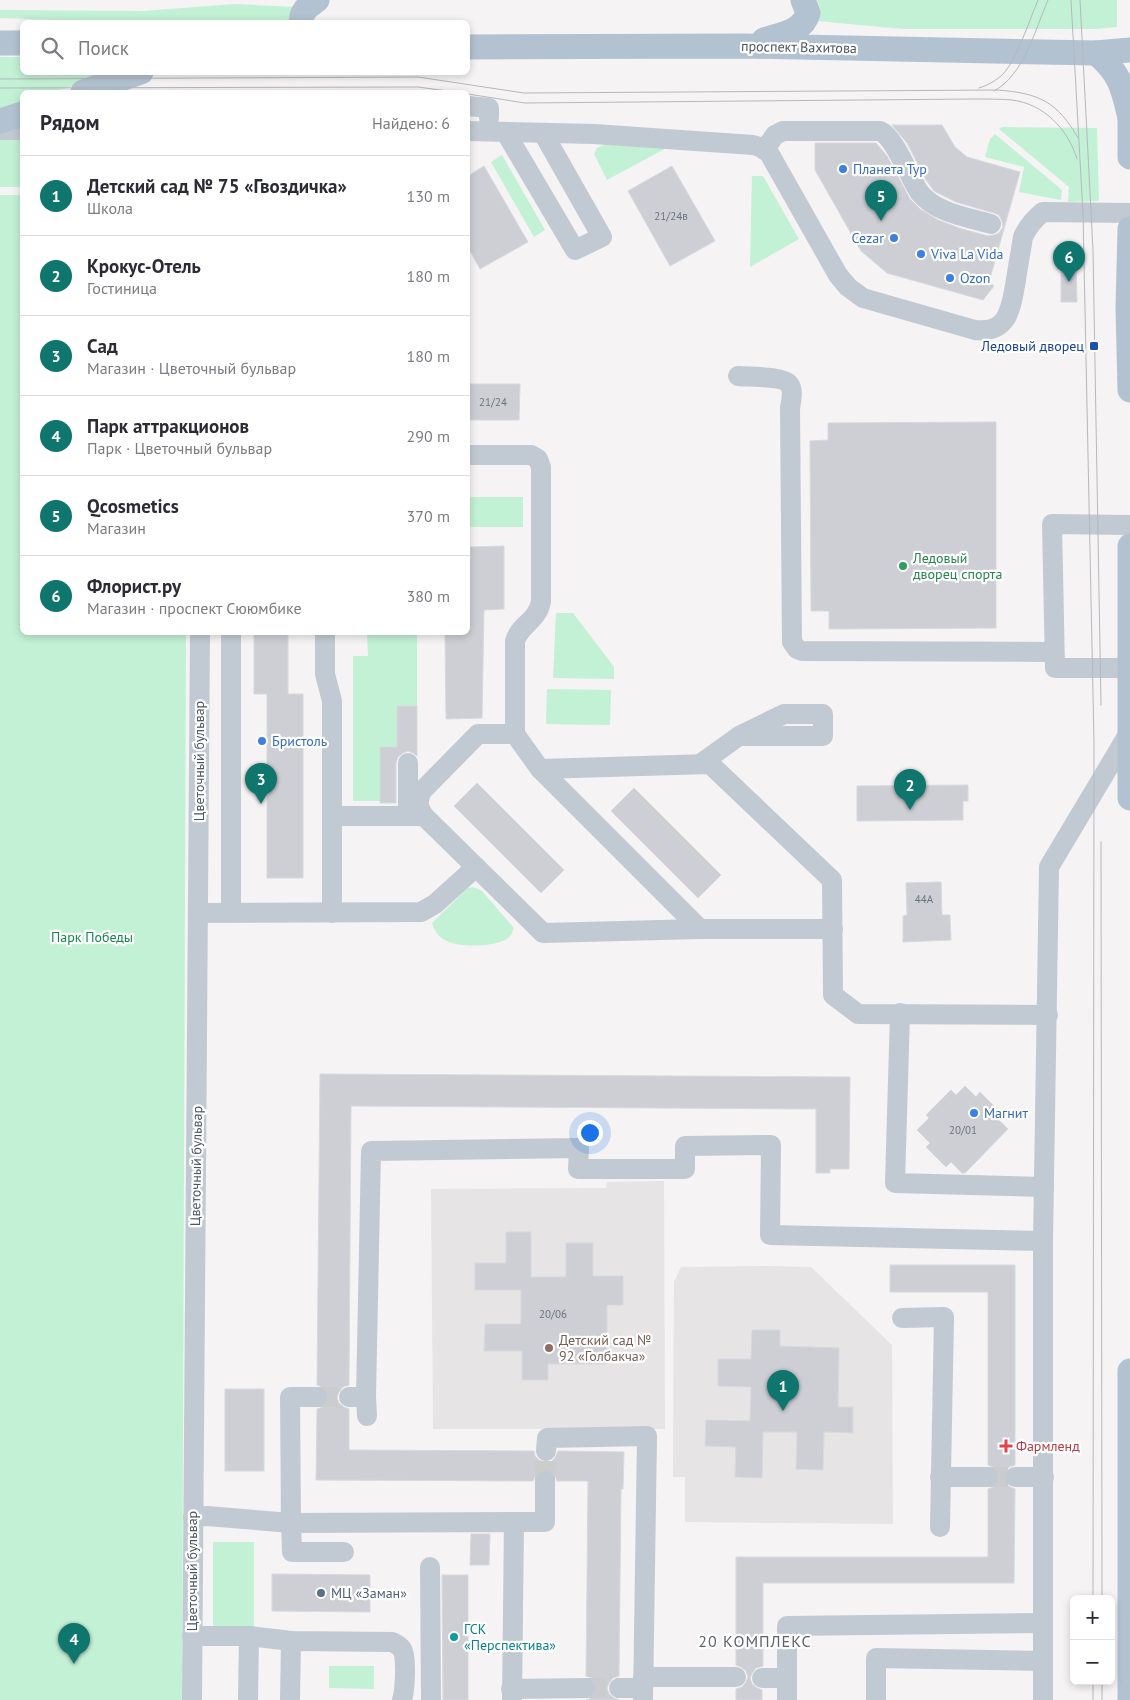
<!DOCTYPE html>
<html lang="ru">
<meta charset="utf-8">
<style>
:root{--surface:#fff;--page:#f7f7f7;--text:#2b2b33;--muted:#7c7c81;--line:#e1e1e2;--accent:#0f766e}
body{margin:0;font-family:"PT Sans",sans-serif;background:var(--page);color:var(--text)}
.controls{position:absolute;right:15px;bottom:15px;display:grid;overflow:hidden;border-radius:8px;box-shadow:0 2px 8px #0003}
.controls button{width:45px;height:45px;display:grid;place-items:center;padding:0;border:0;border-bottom:1px solid var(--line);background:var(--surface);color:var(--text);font:25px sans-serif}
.you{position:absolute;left:589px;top:1132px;width:18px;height:18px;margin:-12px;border:4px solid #fff;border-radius:50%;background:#1a73e8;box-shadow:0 0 0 8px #1a73e833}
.badge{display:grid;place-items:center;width:32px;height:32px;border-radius:50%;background:var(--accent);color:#fff;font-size:16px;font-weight:700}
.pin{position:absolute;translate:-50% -41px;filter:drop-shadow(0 1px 2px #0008)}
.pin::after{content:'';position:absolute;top:26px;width:18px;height:15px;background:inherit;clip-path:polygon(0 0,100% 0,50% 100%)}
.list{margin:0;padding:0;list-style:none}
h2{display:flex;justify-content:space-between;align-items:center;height:65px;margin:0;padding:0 20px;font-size:21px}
h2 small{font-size:16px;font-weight:400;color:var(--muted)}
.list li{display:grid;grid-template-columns:32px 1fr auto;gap:15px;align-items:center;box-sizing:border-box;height:80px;padding:0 20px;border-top:1px solid var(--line)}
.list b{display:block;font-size:19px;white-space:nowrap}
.list p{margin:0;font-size:16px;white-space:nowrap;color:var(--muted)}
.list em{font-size:16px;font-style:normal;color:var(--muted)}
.icon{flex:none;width:28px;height:28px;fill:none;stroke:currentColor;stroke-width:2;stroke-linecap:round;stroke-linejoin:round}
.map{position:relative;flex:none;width:1130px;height:1700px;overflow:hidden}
.search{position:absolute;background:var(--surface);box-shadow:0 2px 8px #0003;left:20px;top:20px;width:450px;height:55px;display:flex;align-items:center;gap:12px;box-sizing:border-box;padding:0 18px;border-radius:8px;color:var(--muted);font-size:19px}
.panel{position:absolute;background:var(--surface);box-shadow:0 2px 8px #0003;left:20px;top:90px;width:450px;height:545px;border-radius:8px}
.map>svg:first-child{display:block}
.education{fill:#e6e4e5}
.green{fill:#c3f1d5}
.building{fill:#cdcfd5;stroke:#d7d9de}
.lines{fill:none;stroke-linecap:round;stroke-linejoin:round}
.minor-tunnel{stroke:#caccce;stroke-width:20;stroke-dasharray:20 10;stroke-linecap:butt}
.minor{stroke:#c1cad2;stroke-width:20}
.major{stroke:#b3c2d1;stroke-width:25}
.tram{stroke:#b5b8bd;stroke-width:1}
.shop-dot{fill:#3f7fe0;stroke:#fff;stroke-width:2}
.transit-dot{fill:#1a4fb4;stroke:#fff;stroke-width:2}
.leisure-dot{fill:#2e9e5b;stroke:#fff;stroke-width:2}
.education-dot{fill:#8d6e63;stroke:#fff;stroke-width:2}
.health-dot{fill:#e0444e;stroke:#fff;stroke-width:2}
.service-dot{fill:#5c6f8a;stroke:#fff;stroke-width:2}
.culture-dot{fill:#0f9aa8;stroke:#fff;stroke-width:2}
.labels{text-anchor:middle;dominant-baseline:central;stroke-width:4.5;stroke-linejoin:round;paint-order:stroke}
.number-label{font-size:11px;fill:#6b747e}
.street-label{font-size:14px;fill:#4a5661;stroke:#fff}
.shop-label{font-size:14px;fill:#366cbe;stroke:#fff;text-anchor:start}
.transit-label{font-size:14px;fill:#164399;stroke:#fff;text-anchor:end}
.leisure-label{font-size:14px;fill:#27864d;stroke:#fff;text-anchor:start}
.park-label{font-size:14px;fill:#17864f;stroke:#fff}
.education-label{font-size:14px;fill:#785e54;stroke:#fff;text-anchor:start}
.health-label{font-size:14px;fill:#be3a42;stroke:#fff;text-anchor:start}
.service-label{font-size:14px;fill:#4e5e75;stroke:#fff;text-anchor:start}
.culture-label{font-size:14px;fill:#0d838f;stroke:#fff;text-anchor:start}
.quarter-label{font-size:16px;letter-spacing:1px;fill:#5f6368;stroke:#fff}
</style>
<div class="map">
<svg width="1130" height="1700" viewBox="0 0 1130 1700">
<rect width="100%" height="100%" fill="#f5f3f3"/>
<g class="education">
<path d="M664 1181 665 1429H433L431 1189 606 1188 607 1182Z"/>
<path d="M768 1266 811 1267 892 1345 893 1524 685 1522V1477H673L674 1282 681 1267Z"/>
</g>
<g class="green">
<path d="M817 0H1117V27L1097 29H903L817 21 820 8Z"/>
<path d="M235 4 295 7 292 22H111L0 18V10L144 11Z"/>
<path d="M0 57H22V72L117 73 52 92H22V102L0 109Z"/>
<path d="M1002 127 1097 128 1099 201 1068 202 1069 187 999 129Z"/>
<path d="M995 134 1062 190 1061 200 1019 192 1024 167 985 157 990 139Z"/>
<rect x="0" y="139" width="22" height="48"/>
<path d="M604 145 670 146 607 180 594 154 597 148Z"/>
<path d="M502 155 545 230 534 237 491 162Z"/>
<path d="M752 176H763L799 239 750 267Z"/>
<path d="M0 195H22V632L186 633 182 1700H0Z"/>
<rect x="468" y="497" width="55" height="30"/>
<path d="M556 613H573L614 667V679L553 678Z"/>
<path d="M353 633H417V706H398L397 747H380V801H353V656H368L367 633Z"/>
<path d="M547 689 611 690 610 725 546 724Z"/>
<path d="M473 887 482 891 514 928C512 933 510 938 505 940 491 947 456 948 443 939 437 935 434 929 432 923L468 888Z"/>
<path d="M213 1542H254V1629L213 1628Z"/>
<path d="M329 1666H374V1689L329 1688Z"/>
</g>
<g class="building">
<path d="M892 125H942L955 147 967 157 1020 172 989 282 994 286 983 300 887 273 861 251 815 170V143H876L887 156 910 199 920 209 938 220 959 228 988 236 994 235 999 233 1003 227 1002 221 999 215 994 213 956 202 934 191 926 180 907 143Z"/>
<path d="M484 166 528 242 480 269 468 247V176Z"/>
<path d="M672 166 715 241 670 266 628 191Z"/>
<path d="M1076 262 1077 302H1061V263Z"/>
<path d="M468 384H520L519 420H468Z"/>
<path d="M996 422V628L829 629V611H811L810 441 828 440V423Z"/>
<path d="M504 546V609L484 610 482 718 446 719 445 632H468V610L470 609V547Z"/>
<path d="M254 632H288V694H303V878H267V694H254Z"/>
<path d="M397 706H417V756L413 753 408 751 403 753 398 757 396 763V803H380V747H397Z"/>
<path d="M477 783 564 870 541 893 454 806Z"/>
<path d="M968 785V801H963V820L857 821V786Z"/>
<path d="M634 788 721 875 698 898 611 811Z"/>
<path d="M941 882 942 915H950L951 940 903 942V916L907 915 906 883Z"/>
<path d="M320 1074 850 1077 849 1169H830V1173H816V1109L351 1106 349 1385 343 1387 339 1392 337 1397 339 1403 344 1407 349 1409V1450L534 1451 535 1456 539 1460 546 1463 551 1462 555 1458 558 1451 624 1452 623 1489H621L619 1676 613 1678 609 1683 607 1688 609 1694 614 1698 619 1700H586L592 1698 596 1694 598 1688 596 1682 592 1678 586 1676 588 1481H557L555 1475 550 1471 545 1469 539 1471 535 1476 533 1481 316 1480 317 1409 323 1407 327 1402 329 1397 327 1391 322 1387 317 1385Z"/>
<path d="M965 1086 976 1097 980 1092 1001 1113 997 1118 1008 1129 965 1173H962L951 1162 946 1167 926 1147 930 1143 917 1130 929 1118 926 1115 951 1090 956 1095Z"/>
<path d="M506 1232H531V1277H566V1243H593V1276H623V1305H607V1364H548V1380H522V1351H484L485 1324H521V1290H475V1263H506Z"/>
<path d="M890 1265H1015V1465L1009 1467 1005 1472 1003 1477 1005 1483 1010 1487 1015 1489 1014 1583H763V1666L756 1668 752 1673 750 1678 752 1684 757 1688 762 1690V1700H736V1689L742 1687 746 1682 748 1677 746 1671 741 1667 736 1665V1557H988V1489L994 1487 998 1482 1000 1477 998 1471 993 1467 988 1465V1292H890Z"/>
<path d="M752 1330H780V1346L839 1348 838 1407H853V1433L824 1432 823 1470 796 1469 797 1432H763L762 1478 735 1477 736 1447 705 1446 706 1420 750 1421 751 1387 718 1386V1359H751Z"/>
<rect x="225" y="1389" width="39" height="82"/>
<path d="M471 1534H490L489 1565H470Z"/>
<path d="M272 1574 370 1575V1612L272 1611Z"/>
<path d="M442 1575H468V1700H443Z"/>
</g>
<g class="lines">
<g class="minor-tunnel">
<path d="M317 1397H349"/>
<path d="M988 1477H1015"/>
<path d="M545 1481 546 1451"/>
<path d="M586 1688H619"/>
</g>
<g class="minor">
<path d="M468 106 489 108V118"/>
<path d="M0 130H22"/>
<path d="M468 131 594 134 753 145 760 147 769 153 838 275 848 287 863 298 975 330C1010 334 1011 306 1016 280 1018 265 1021 251 1023 237 1028 226 1034 219 1043 212L1130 213"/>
<path d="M506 133 575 250 602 237 543 133"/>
<path d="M765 149 775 135 783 131H880C896 138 909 178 920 193 936 213 967 217 991 224"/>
<path d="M738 376C748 377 783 376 789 384 794 390 791 401 790 408L792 642 797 649 802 651 1054 652"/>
<path d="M468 455H531L538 459 541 467V601C538 621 520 624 515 641V734L540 769 700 929"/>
<path d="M325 632V674L332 701V913"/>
<path d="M1129 668H1055L1052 524 1130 525"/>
<path d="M515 734H478L422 791C417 801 418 808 424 816L543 933 700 929H833"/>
<path d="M408 763V814"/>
<path d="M700 764 739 736H823V714H784L739 736"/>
<path d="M540 769 710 764 832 880 833 995 858 1014 1048 1015"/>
<path d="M332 816H424"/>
<path d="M198 913 421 912 435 904 476 867"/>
<path d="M231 913V632"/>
<path d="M900 1013 895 1183 1044 1187"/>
<path d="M902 1318 944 1317 940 1527"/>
<path d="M349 1397H366L371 1151 579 1148 578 1169H685V1146L771 1145 770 1235 1043 1241"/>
<path d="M366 1397 367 1416"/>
<path d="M546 1451 547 1438 647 1436 643 1700"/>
<path d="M940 1477H988"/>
<path d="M1015 1477H1044"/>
<path d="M193 1517 207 1516 291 1523 290 1397H317"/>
<path d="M514 1522H545V1481"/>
<path d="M344 1552H292L291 1523 514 1522 512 1700"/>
<path d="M430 1567 431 1700"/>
<path d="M192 1636H249L291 1641 392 1642C396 1644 399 1645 402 1649 407 1656 405 1691 402 1700"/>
<path d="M643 1677H736"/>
<path d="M762 1678H787"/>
<path d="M619 1688H643"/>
<path d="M511 1689 586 1688"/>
<path d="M192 1700 200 632"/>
<path d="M248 1700 249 1636"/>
<path d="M290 1700 291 1641"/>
<path d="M787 1700V1626L1043 1623"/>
<path d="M876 1700V1658L1043 1661"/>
<path d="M1043 1700V1241L1049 867 1129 733"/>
</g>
<g class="major">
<path d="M302 22C300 11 309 6 317 0"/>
<path d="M764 40C781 34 803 32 808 13L803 0"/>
<path d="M0 43H22"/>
<path d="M468 47 745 46 1096 53 1130 50"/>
<path d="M1096 53C1121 74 1123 88 1130 118"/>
<path d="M83 92 141 72"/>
<path d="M1130 108V157"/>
<path d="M0 121 22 114"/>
<path d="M1130 229 1128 308 1130 390"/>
<path d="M1130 546V798"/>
<path d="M1130 1700V1371"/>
</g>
<g class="tram">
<path d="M1071 0 1083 213 1094 743 1093 1599"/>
<path d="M1080 0 1093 250 1101 705"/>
<path d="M0 79 418 77 524 93 997 90C1038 93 1057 101 1078 138"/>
<path d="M0 88 418 87 455 92"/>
<path d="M979 88C988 85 996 81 1003 74 1016 61 1030 19 1038 0"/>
<path d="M994 91C1024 75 1035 30 1048 0"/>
<path d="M468 94 525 103 973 99C986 99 1000 99 1012 100 1044 104 1068 129 1077 159"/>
<path d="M1101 842 1102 1599"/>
<path d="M1093 1681V1700"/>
<path d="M1102 1700V1681"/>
</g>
</g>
<g class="shop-dot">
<circle cx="843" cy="169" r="5"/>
<circle cx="894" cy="238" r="5"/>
<circle cx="921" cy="254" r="5"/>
<circle cx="950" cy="278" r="5"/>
<circle cx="262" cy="741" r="5"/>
<circle cx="974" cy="1113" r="5"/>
</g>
<rect class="transit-dot" x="1089" y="341" width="10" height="10" rx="2.5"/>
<circle class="leisure-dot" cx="903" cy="566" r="5"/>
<circle class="education-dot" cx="549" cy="1348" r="5"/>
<path class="health-dot" d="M1003.5 1438.5h5v5h5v5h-5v5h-5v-5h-5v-5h5z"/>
<circle class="service-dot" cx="321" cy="1593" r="5"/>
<circle class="culture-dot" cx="454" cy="1637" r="5"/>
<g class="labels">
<g class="number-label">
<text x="671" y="216">21/24в</text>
<text x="493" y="402">21/24</text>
<text x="924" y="899">44А</text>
<text x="963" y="1130">20/01</text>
<text x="553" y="1314">20/06</text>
</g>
<g class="street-label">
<text transform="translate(799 47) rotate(1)">проспект Вахитова</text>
<text transform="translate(199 761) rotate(-90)">Цветочный бульвар</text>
<text transform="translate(196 1166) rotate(-89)">Цветочный бульвар</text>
<text transform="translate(192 1571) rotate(-90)">Цветочный бульвар</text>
</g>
<g class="shop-label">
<text x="853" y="169">Планета Тур</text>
<text x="884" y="238" text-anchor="end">Cezar</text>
<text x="931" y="254">Viva La Vida</text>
<text x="960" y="278">Ozon</text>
<text x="272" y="741">Бристоль</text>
<text x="984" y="1113">Магнит</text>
</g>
<g class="transit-label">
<text x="1084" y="346">Ледовый дворец</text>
</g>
<g class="leisure-label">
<text x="913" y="558">Ледовый<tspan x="913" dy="16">дворец спорта</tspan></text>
</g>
<g class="park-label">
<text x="92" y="937">Парк Победы</text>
</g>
<g class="education-label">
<text x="559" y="1340">Детский сад №<tspan x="559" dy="16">92 «Голбакча»</tspan></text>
</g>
<g class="health-label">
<text x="1016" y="1446">Фармленд</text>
</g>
<g class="service-label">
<text x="331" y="1593">МЦ «Заман»</text>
</g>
<g class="culture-label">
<text x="464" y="1629">ГСК<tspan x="464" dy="16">«Перспектива»</tspan></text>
</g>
<g class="quarter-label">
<text x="755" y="1641">20 КОМПЛЕКС</text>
</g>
</g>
</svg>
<div class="controls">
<button>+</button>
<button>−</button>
</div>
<div class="you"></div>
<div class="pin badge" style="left:783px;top:1411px">1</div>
<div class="pin badge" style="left:910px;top:810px">2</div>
<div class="pin badge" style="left:261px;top:804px">3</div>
<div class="pin badge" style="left:74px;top:1664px">4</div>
<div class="pin badge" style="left:881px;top:221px">5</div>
<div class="pin badge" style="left:1069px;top:282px">6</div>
<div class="search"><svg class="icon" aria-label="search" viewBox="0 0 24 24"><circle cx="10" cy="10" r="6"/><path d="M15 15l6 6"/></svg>Поиск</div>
<section class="panel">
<h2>Рядом<small>Найдено: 6</small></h2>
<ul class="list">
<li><span class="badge">1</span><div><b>Детский сад № 75 «Гвоздичка»</b><p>Школа</p></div><em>130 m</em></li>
<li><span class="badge">2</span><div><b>Крокус-Отель</b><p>Гостиница</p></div><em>180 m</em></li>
<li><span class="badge">3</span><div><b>Сад</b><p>Магазин · Цветочный бульвар</p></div><em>180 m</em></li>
<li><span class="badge">4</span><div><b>Парк аттракционов</b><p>Парк · Цветочный бульвар</p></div><em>290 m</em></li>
<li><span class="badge">5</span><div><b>Qcosmetics</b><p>Магазин</p></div><em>370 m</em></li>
<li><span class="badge">6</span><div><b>Флорист.ру</b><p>Магазин · проспект Сююмбике</p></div><em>380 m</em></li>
</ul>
</section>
</div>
